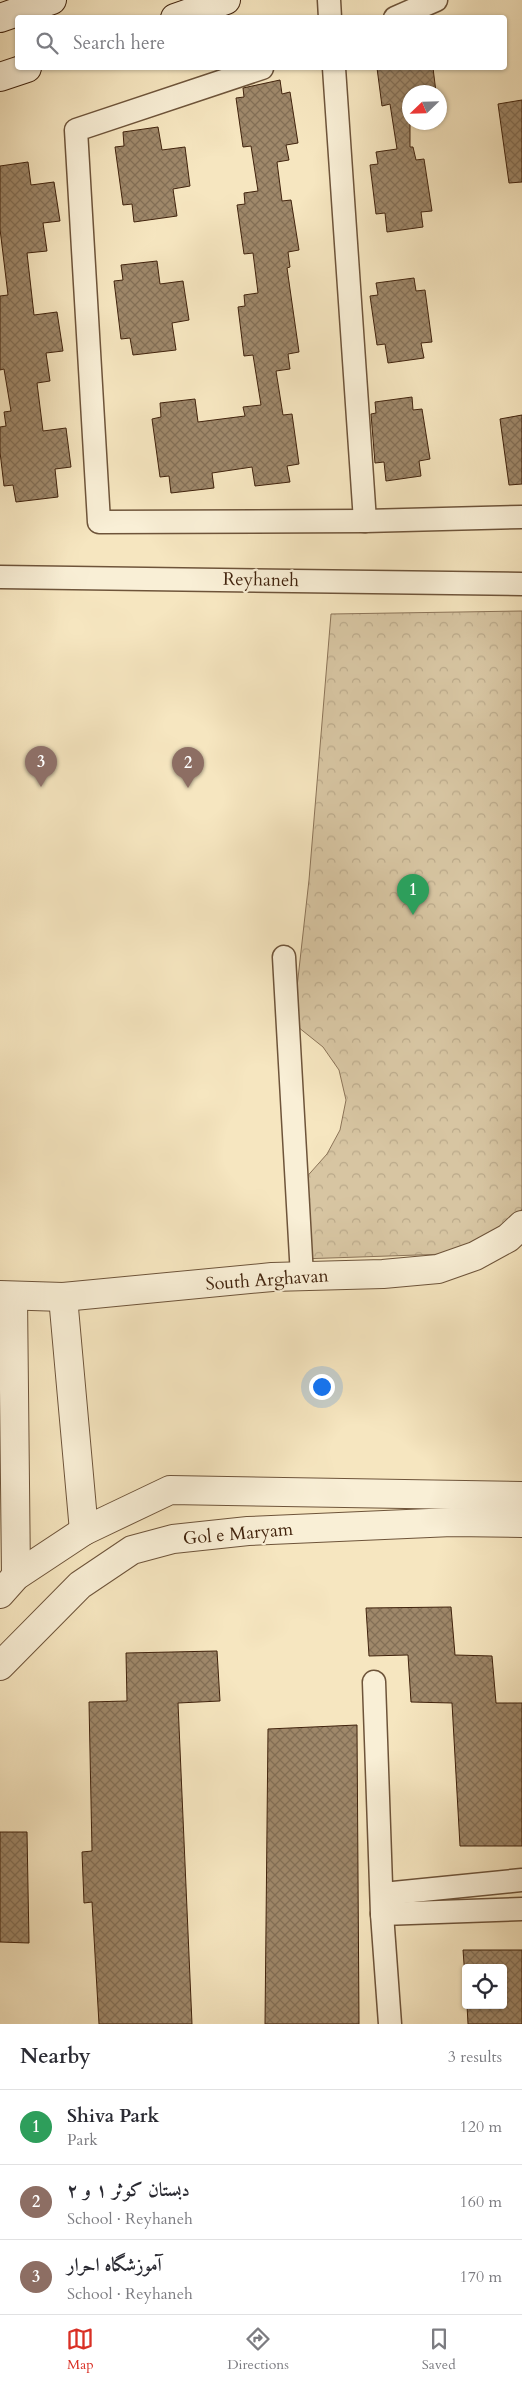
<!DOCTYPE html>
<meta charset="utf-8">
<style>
:root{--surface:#fff;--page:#f2f2f3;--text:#2b2b33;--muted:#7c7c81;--line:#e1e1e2;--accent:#d93025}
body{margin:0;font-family:Cardo,Amiri,serif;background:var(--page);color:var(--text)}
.controls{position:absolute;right:15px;bottom:15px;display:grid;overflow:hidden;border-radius:5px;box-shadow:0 1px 4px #0004}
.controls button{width:45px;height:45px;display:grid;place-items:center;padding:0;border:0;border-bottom:1px solid var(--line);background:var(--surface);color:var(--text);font:25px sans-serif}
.compass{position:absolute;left:402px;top:85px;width:45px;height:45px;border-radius:50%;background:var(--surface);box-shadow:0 1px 4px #0004;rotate:247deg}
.you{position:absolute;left:321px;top:1386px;width:18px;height:18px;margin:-12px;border:4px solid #fff;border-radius:50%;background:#1a73e8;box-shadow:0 0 0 8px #1a73e833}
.badge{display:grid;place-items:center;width:32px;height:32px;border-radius:50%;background:var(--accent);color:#fff;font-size:16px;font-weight:700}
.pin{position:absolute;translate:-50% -41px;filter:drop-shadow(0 1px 2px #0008)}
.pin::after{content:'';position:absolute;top:26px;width:18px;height:15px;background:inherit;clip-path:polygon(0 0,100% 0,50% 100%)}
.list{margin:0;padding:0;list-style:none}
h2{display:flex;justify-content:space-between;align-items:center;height:65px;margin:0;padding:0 20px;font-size:21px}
h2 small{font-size:16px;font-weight:400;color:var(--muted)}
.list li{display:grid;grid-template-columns:32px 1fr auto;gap:15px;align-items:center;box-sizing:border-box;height:75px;padding:0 20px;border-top:1px solid var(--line)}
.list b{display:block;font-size:19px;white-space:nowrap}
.list p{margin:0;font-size:16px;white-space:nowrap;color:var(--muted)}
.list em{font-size:16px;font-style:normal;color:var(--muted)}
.icon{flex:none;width:28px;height:28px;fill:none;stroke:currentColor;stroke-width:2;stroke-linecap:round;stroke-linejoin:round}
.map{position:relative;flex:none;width:522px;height:2024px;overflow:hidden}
.search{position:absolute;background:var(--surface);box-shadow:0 1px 4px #0004;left:15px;right:15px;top:15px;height:55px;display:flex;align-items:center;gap:12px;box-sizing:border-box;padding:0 18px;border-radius:5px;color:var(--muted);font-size:19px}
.sheet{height:290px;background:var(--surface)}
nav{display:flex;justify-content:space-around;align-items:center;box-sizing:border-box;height:70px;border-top:1px solid var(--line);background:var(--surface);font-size:14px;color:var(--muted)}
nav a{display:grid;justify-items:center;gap:2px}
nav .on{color:var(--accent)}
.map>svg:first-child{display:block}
.park{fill:url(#park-crowns);stroke:#8c7458}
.building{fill:url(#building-cross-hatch);stroke:#41230d}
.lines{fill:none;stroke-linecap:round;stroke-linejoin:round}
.minor-casing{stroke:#6e543a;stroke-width:25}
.tertiary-casing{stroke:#6e543a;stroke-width:30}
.secondary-casing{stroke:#41230d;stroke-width:30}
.minor{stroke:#f9efd6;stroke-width:22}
.tertiary{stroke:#f9efd6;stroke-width:28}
.secondary{stroke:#f9efd6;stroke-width:28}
.labels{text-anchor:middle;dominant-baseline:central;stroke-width:4.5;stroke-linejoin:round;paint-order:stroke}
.street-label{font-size:18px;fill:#41230d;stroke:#f9efd6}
</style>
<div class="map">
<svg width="522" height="2024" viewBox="0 0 522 2024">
<defs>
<pattern id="park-crowns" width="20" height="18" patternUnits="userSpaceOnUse" patternTransform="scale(1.25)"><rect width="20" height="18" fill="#d7c5a2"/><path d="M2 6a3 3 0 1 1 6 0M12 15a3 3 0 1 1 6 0" fill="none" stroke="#baa98a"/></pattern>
<pattern id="building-cross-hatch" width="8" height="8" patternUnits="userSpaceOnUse" patternTransform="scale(1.25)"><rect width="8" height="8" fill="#9f886a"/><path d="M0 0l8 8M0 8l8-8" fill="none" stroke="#836f56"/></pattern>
</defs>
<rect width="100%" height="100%" fill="#f6e6c0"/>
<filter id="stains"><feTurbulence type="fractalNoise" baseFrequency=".004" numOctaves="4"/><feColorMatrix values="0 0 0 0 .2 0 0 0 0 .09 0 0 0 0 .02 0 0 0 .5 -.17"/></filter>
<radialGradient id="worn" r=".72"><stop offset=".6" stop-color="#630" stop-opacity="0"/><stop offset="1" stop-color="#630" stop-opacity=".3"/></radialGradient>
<path class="park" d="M522 611V1209L511 1219 476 1241 447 1254 300 1259 303 1181 327 1154 340 1130 346 1100 339 1070 323 1047 293 1023 309 880 331 614Z"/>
<g class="building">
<path d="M377 68H433L436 92H410V147H413L416 160 424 159 432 211 421 212 423 227 387 232 385 213 376 214 370 165 378 164 376 152 397 149 390 104 382 106Z"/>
<path d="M280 80 282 94 290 92 298 143 286 145 289 160 277 162 282 201 291 200 299 250 288 252 290 267 287 268 299 352 288 354 290 369 276 371 283 415 292 414 299 464 287 466 290 482 255 486 252 467 212 473 214 488 171 493 169 476 160 477 152 419 161 417 160 403 195 399 198 422 245 416 243 407 261 405 253 355 244 356 238 307 245 306 244 295 258 293 253 253 244 254 237 205 245 204 244 193 258 191 251 146 243 147 236 98 244 97 243 88Z"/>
<path d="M522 100V182L509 183 498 104Z"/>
<path d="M158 127 162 150 185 147 190 186 173 189 177 216 134 222 132 204 123 205 115 147 124 146 123 132Z"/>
<path d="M28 162 31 185 54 182 60 221 43 223 47 251 27 253 34 315 57 312 63 351 46 353 50 381 37 383 43 431 66 428 71 467 55 469 58 497 16 502 13 485 4 486 0 452V427L6 426 4 412 11 411 4 369 0 370V296L8 295 0 229V166Z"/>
<path d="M157 261 160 284 183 281 189 320 172 323 176 350 133 355 130 338 121 339 114 281 123 280 121 265Z"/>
<path d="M414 278 416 291 425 290 432 342 421 343 424 358 388 363 385 344 377 345 370 296 378 295 376 283Z"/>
<path d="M412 397 413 410 422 409 430 459 419 461 421 476 386 481 384 462 375 463 371 414 376 413 375 402Z"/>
<path d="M522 415V484L509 485 500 419Z"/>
<path d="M451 1607 455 1655 492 1656 496 1703H522V1846H460L452 1703 411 1702 408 1655 369 1656 366 1608Z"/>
<path d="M217 1651 220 1701 178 1703 192 2024H99L92 1902 84 1903 82 1852 92 1851 89 1702 127 1701 126 1653Z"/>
<path d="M357 1725 359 2024H265L268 1729Z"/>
<path d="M0 1832H27L29 1943 0 1942Z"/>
<path d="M463 1950H522V2024H468L467 2005H503V1968H466V1991Z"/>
</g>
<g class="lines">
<defs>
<g id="minor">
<path d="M329 0 330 18"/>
<path d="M395 18 436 0"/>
<path d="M262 68 76 130 99 522 365 521 522 517"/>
<path d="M334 68 365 521"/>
<path d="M0 577 522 584"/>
<path d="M284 957 302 1276"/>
<path d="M374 1682 382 1914 390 2024"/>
<path d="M383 1894 522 1880"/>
<path d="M382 1914 522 1909"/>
</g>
<g id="tertiary">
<path d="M0 1295 63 1297 272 1277 383 1274 438 1269 475 1256 508 1238 522 1225"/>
<path d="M13 1297 16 1576"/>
<path d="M63 1297 84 1531"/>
<path d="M0 1594 16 1576 84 1531 170 1490 522 1496"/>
<path d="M0 1666 80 1585 132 1550 173 1539 248 1531 452 1522 522 1523"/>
</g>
<g id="secondary">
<path d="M0 18 52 0"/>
<path d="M175 18 226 0"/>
<path d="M0 77 27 68"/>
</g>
</defs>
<use href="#minor" class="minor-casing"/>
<use href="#tertiary" class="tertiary-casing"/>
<use href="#secondary" class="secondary-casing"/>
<use href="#minor" class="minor"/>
<use href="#tertiary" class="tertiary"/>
<use href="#secondary" class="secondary"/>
</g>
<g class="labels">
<g class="street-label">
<text transform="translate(261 580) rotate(1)">Reyhaneh</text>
<text transform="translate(267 1280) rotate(-4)">South Arghavan</text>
<text transform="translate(238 1534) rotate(-5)">Gol e Maryam</text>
</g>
</g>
<rect width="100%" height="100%" filter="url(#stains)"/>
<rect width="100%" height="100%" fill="url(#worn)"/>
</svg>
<div class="controls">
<button><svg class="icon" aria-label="locate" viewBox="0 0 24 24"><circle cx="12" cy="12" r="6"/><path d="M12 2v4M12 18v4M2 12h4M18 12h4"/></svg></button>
</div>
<svg class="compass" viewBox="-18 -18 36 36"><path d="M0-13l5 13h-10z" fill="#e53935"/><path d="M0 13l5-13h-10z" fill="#7c7c81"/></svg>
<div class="you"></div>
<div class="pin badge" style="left:413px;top:915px;background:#2e9e5b">1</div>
<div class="pin badge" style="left:188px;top:788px;background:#8d6e63">2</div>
<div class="pin badge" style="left:41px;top:787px;background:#8d6e63">3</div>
<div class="search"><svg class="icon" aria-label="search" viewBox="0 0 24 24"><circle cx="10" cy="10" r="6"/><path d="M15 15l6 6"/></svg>Search here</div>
</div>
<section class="sheet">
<h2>Nearby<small>3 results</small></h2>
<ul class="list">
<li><span class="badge" style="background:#2e9e5b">1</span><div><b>Shiva Park</b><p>Park</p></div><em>120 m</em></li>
<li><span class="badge" style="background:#8d6e63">2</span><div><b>دبستان کوثر ۱ و ۲</b><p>School · Reyhaneh</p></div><em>160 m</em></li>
<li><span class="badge" style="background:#8d6e63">3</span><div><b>آموزشگاه احرار</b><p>School · Reyhaneh</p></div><em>170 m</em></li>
</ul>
</section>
<nav>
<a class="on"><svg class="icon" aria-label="map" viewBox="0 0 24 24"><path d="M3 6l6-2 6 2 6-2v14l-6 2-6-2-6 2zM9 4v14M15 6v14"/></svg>Map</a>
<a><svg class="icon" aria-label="directions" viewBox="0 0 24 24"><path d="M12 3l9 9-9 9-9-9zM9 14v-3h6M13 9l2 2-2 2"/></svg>Directions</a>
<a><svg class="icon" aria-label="saved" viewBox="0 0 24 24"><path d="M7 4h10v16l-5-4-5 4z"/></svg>Saved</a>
</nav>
